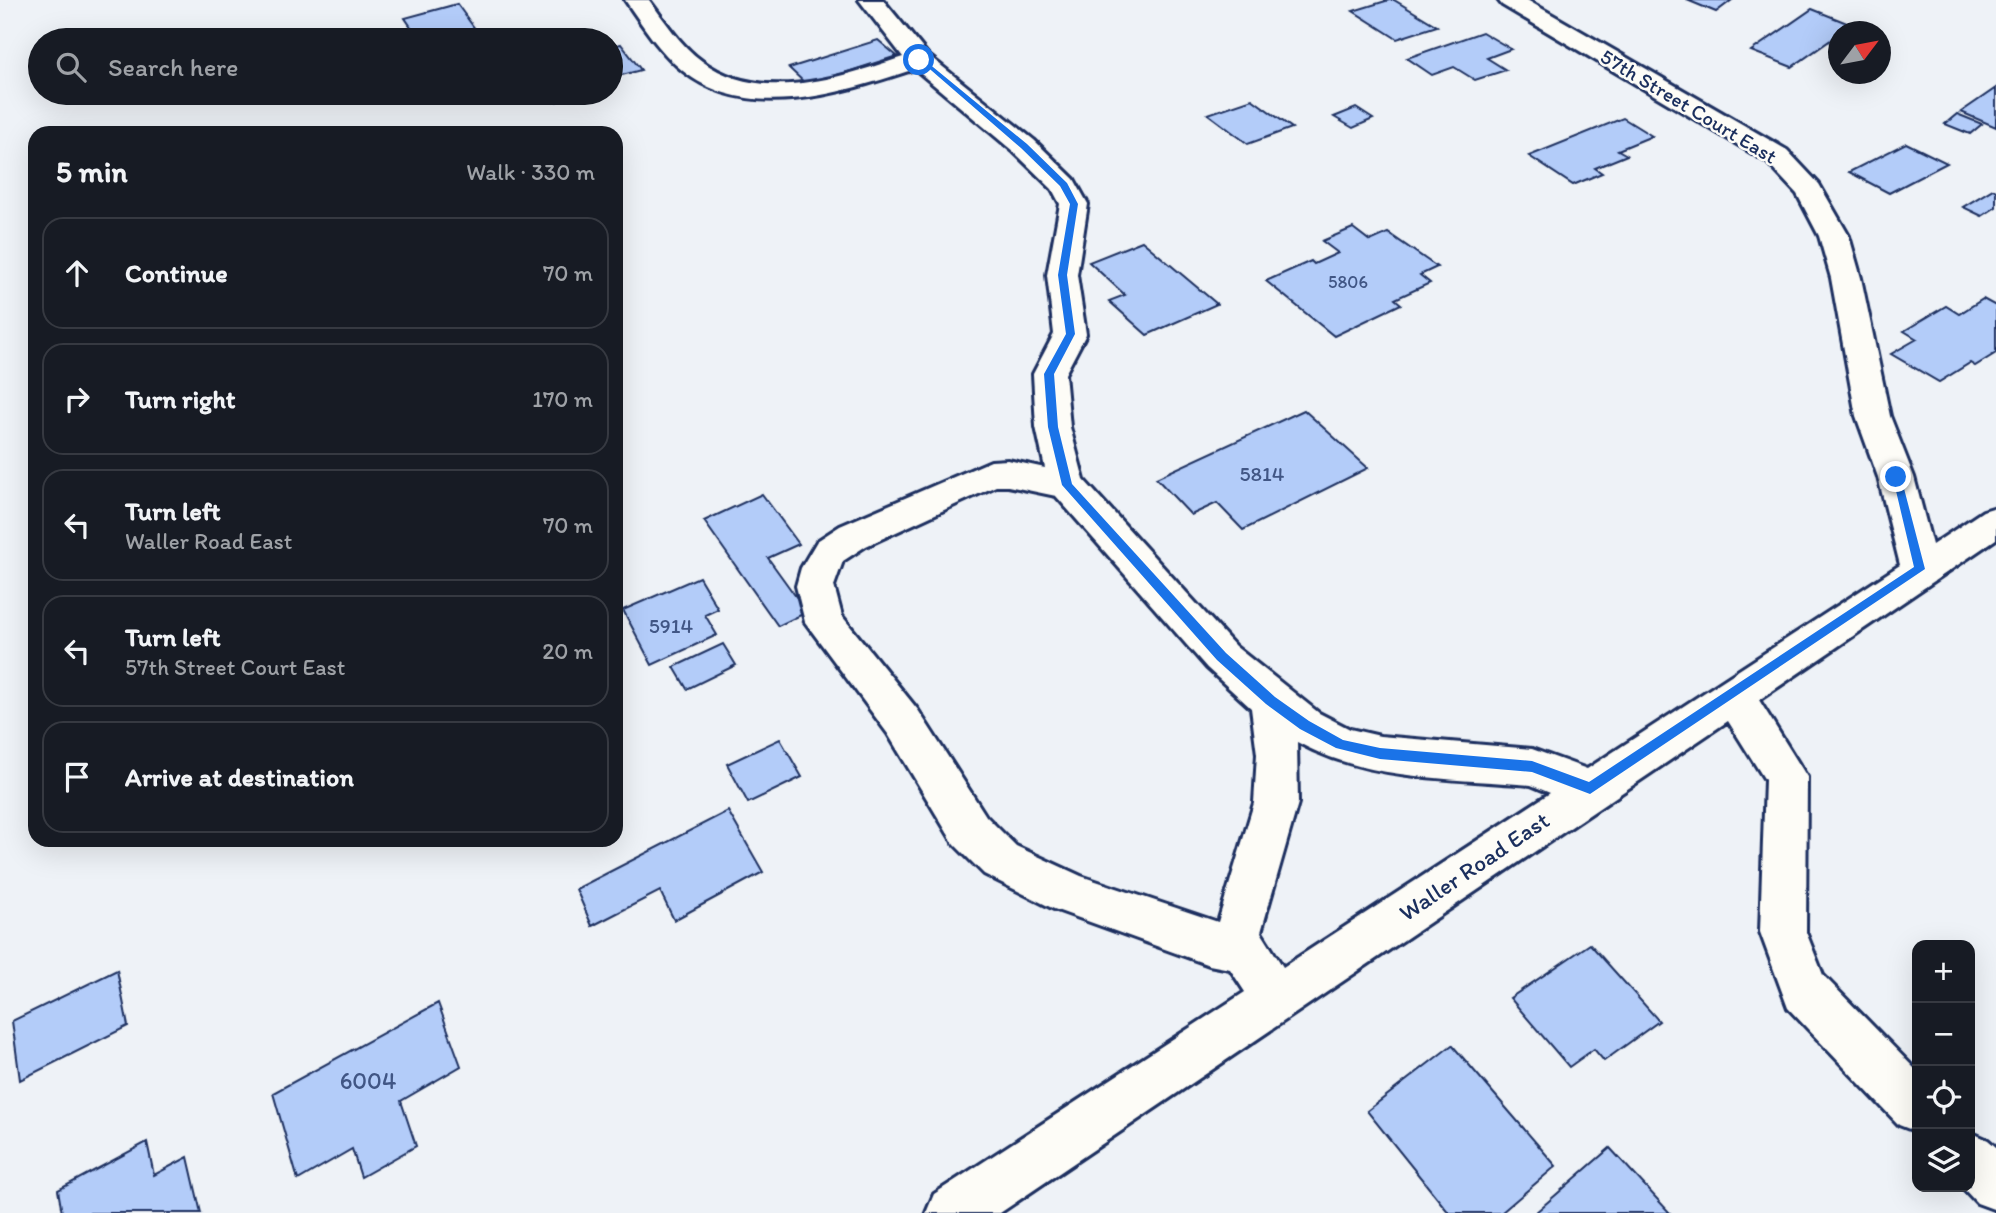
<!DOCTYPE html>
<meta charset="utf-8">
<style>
:root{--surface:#171b24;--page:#20242c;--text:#f1f3f6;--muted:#9ea1a6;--line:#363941}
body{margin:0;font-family:Itim,sans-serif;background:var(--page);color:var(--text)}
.controls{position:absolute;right:21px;bottom:21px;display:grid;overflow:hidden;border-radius:14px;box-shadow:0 7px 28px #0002}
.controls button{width:63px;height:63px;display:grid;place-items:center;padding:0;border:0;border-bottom:2px solid var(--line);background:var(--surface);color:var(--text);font:35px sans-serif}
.compass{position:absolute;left:1828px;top:21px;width:63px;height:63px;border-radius:50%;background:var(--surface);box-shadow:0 7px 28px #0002;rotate:58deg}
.stop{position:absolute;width:21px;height:21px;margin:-16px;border:5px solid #1a73e8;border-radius:50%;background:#fff}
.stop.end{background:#1a73e8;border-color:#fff;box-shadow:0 2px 7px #0008}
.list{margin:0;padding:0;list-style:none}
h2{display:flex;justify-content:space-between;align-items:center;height:91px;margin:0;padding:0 28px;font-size:30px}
h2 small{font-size:23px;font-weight:400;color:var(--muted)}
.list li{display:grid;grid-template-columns:46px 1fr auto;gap:21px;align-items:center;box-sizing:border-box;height:112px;margin:0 14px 14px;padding:0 14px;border:2px solid var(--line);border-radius:21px}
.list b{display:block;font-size:26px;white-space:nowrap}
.list p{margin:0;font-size:23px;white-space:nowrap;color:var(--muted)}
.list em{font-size:23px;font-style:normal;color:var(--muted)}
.icon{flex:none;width:38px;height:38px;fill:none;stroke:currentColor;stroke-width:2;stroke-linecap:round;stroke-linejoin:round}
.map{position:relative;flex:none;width:1996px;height:1213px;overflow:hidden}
.search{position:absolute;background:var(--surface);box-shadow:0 7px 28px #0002;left:28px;top:28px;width:595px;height:77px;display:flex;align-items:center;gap:18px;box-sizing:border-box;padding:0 24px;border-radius:38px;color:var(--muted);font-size:26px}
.panel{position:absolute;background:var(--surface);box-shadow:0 7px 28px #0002;left:28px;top:126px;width:595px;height:721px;border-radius:21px}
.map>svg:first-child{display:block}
.building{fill:#b3ccf9;stroke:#1b2f5e;stroke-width:2}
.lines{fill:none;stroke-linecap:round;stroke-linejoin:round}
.minor-casing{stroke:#1b2f5e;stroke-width:6}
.minor{fill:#fdfcf7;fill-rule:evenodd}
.route{fill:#1a73e8}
.labels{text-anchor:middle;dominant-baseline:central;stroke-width:5;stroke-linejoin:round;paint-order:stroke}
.far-number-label{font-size:18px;fill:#415685}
.far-street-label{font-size:21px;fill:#1b2f5e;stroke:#fdfcf7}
.number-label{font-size:21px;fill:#415685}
.street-label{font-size:24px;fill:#1b2f5e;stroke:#fdfcf7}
.near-number-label{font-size:24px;fill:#415685}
</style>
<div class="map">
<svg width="1996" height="1213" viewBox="0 0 1996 1213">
<rect width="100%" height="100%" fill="#eef2f7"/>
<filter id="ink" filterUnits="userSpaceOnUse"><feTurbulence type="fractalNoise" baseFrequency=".0143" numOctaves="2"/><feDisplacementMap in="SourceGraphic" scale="14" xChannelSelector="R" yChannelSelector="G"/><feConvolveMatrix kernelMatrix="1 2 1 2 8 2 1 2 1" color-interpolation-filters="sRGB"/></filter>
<g filter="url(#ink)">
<g class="building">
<path d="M1389 0H1394L1437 26 1397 39 1353 11Z"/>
<path d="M1687 0H1732L1716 12Z"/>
<path d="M457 4 483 40H420L405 18Z"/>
<path d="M1812 9 1852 25 1792 67 1751 51Z"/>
<path d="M1482 32 1511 49 1487 58 1506 70 1475 80 1454 67 1432 75 1407 58Z"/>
<path d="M878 40 897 56 807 85 789 68Z"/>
<path d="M621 44 641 70 611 78V47Z"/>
<path d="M1996 88V127L1961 112Z"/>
<path d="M548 93H586L554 102Z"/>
<path d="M1252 99 1292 128 1248 144 1208 114Z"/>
<path d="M1356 108 1373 119 1353 128 1334 117Z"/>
<path d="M1957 114 1982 124 1970 134 1945 124Z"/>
<path d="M1623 118 1652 136 1618 150 1627 155 1595 168 1602 173 1573 185 1529 156Z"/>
<path d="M1906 143 1947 163 1889 193 1849 172Z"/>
<path d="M1993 189 1996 191V207L1982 216 1963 207Z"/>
<path d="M1353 228 1370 241 1388 233 1437 267 1420 275 1430 283 1395 299 1401 304 1334 336 1266 281 1311 261 1314 264 1338 253 1322 241Z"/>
<path d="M1142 241 1217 304 1147 335 1109 301 1125 295 1089 262Z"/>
<path d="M1983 299 1996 306V353L1975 366 1970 363 1939 382 1891 354 1917 339 1904 331 1946 306 1959 314Z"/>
<path d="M1304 410 1368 468 1243 530 1217 503 1191 515 1156 478Z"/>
<path d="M762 494 799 544 768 558 807 612 778 626 704 521Z"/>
<path d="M699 577 718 609 705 615 717 635 652 665 623 610Z"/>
<path d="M723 644 736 665 687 689 674 667Z"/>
<path d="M780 739 802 777 748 803 727 764Z"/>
<path d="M728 811 763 872 674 920 660 891 592 926 576 889Z"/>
<path d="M1590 944 1659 1021 1604 1061 1594 1049 1569 1067 1510 998Z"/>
<path d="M117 970 128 1026 20 1080 12 1021Z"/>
<path d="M438 1003 461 1066 401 1101 416 1146 361 1177 352 1149 298 1180 273 1093Z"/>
<path d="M1452 1045 1556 1166 1501 1213H1449L1367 1111Z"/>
<path d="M147 1142 154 1175 188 1157 201 1213H62L58 1190Z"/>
<path d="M1610 1148 1670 1213H1535Z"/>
</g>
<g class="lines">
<defs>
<g id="minor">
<path d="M625 0H649C665 21 680 45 702 61 761 105 841 77 903 57L859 0H883L928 55 1034 140 1074 179 1088 204 1077 275 1086 334 1065 374 1070 427 1084 480 1235 646 1319 713 1350 729 1380 736 1532 749 1587 769 1900 565 1878 477 1856 416 1831 278 1819 236 1797 194 1767 162 1502 5 1498 0H1527L1787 150 1819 184 1849 236 1861 278 1890 416 1914 477 1932 545 1983 511 1996 507V539L1759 700 1807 777 1806 932 1823 975 1917 1071V1132L1899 1125 1788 1008 1760 932 1765 780 1728 721 1000 1213H926L934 1194 1245 992 1230 969 1209 965 1054 909 984 874 954 844 888 734 805 622 796 586 801 568 817 541 840 526 991 461 1008 460 1045 468 1036 427 1033 374 1054 334 1047 275 1060 204 1052 189 1014 152 915 69C844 92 749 124 683 71 659 52 642 24 625 0ZM996 486H1008L1056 496 1207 668 1251 708 1257 754 1254 803 1218 922 1081 876 1016 846 986 816 918 710 842 616 834 586 843 561 866 546ZM1297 742C1368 781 1451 778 1531 785L1550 793 1283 967 1261 932 1298 803Z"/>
<path d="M1970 1132 1988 1140 1996 1147V1210L1977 1203 1962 1187H1970Z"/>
</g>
</defs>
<use href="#minor" class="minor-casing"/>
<use href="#minor" class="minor"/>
</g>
</g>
<path class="route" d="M917 58H922L1027 144 1067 183 1078 204 1067 275 1075 334 1054 374 1058 427 1072 484 1226 653 1275 697 1309 721 1343 740 1380 748 1532 761 1589 782 1914 567 1892 474 1901 477 1925 569 1590 794 1532 772 1380 759 1336 748 1300 729 1266 704 1217 660 1062 485 1048 427 1044 374 1066 334 1058 275 1070 204 1060 186 1021 148Z"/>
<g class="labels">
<g class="far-number-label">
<text x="1348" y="282">5806</text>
</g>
<g class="far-street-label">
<text transform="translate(1689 106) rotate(31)">57th Street Court East</text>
</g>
<g class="number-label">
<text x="1262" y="473">5814</text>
<text x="671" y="625">5914</text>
</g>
<g class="street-label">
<text transform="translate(1474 866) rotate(-34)">Waller Road East</text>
</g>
<g class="near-number-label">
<text x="368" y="1080">6004</text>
</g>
</g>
</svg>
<div class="controls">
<button>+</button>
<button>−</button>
<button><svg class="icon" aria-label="locate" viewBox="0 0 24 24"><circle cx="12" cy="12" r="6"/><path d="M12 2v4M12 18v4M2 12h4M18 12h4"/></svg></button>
<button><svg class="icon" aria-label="layers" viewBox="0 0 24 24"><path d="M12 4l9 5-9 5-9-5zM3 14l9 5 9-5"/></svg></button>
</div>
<svg class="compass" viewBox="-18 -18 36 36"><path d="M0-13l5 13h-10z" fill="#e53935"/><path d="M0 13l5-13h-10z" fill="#9ea1a6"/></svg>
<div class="stop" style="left:919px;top:60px"></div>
<div class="stop end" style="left:1896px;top:477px"></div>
<div class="search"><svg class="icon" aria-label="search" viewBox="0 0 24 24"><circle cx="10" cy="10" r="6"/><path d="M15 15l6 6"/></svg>Search here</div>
<section class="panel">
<h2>5 min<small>Walk · 330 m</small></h2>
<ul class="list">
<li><svg class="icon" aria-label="ahead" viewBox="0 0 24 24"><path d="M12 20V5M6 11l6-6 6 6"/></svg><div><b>Continue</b></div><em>70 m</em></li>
<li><svg class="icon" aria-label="right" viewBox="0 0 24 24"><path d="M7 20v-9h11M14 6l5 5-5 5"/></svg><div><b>Turn right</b></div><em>170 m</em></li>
<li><svg class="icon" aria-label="left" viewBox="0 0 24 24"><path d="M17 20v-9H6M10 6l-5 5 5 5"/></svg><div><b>Turn left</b><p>Waller Road East</p></div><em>70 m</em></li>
<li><svg class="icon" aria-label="left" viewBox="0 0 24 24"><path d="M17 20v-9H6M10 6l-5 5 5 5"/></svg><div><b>Turn left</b><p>57th Street Court East</p></div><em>20 m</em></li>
<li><svg class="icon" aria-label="arrive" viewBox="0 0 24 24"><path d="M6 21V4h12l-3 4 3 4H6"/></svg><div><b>Arrive at destination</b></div></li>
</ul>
</section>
</div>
